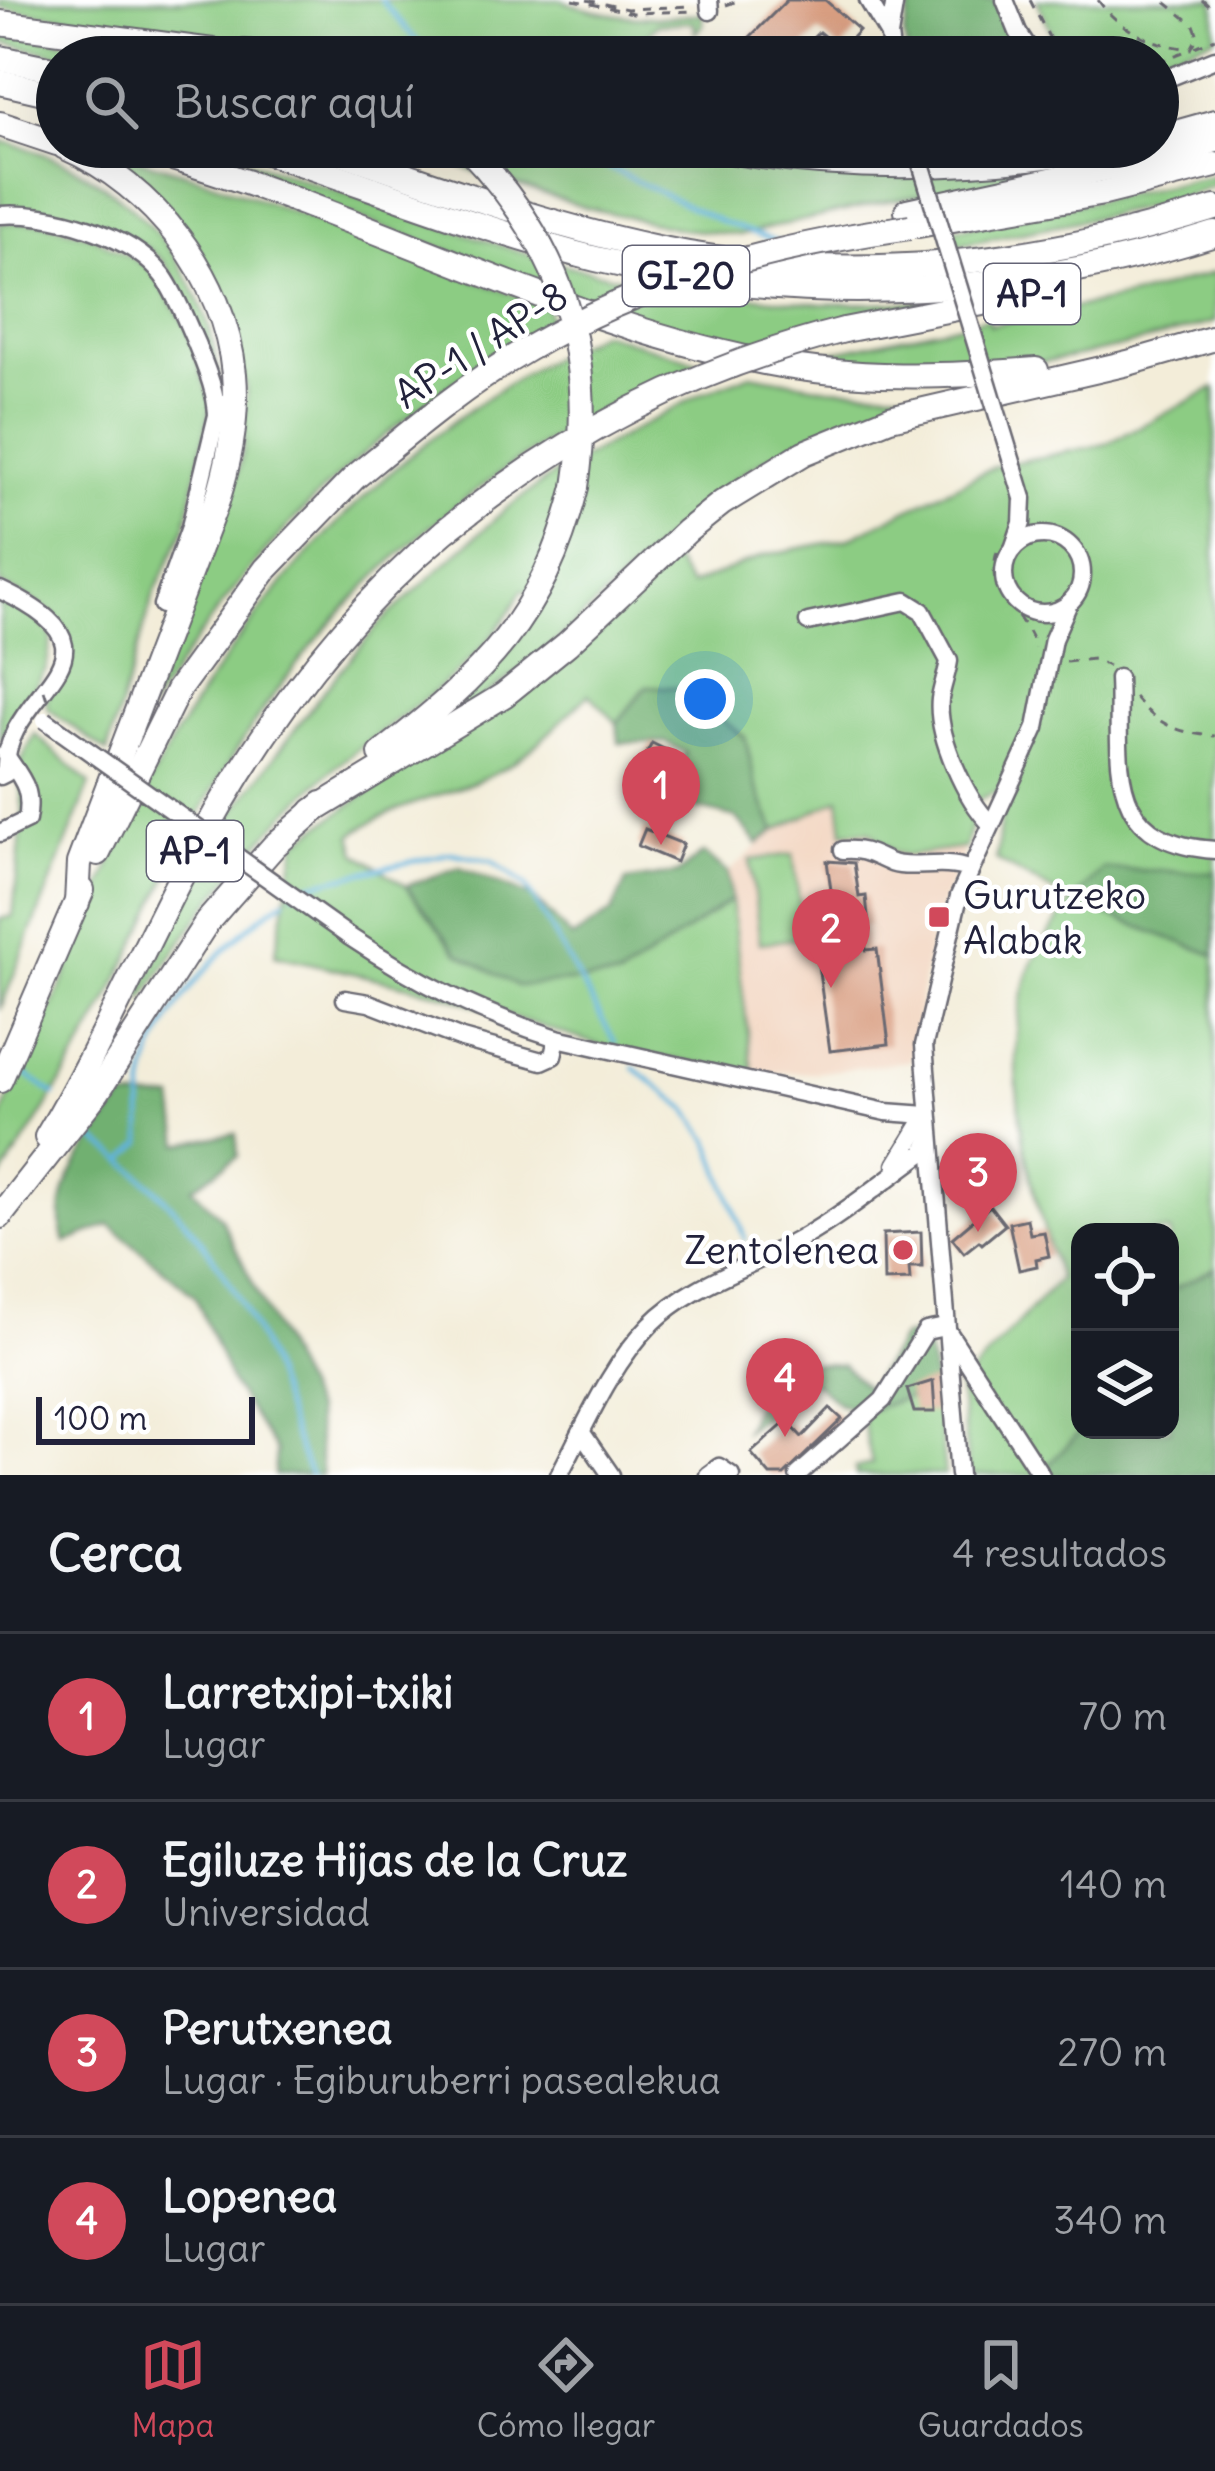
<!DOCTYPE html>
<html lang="es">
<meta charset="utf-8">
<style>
:root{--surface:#171b24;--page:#242831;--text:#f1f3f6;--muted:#9ea1a6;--line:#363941;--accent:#d1495b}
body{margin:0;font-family:Delius,sans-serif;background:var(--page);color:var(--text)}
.controls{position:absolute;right:36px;bottom:36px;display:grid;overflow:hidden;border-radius:24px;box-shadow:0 12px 48px #0002}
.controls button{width:108px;height:108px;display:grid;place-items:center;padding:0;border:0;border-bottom:3px solid var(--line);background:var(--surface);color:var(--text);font:60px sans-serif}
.scale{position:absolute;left:36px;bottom:30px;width:219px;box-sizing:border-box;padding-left:12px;border:6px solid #22223b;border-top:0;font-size:33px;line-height:42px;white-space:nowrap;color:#22223b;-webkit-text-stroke:9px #fff;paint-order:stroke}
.you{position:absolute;left:705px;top:699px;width:42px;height:42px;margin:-30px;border:9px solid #fff;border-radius:50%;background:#1a73e8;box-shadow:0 0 0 18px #1a73e833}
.badge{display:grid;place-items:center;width:78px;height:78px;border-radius:50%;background:var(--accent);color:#fff;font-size:39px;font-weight:700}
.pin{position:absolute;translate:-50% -99px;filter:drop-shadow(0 3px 6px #0008)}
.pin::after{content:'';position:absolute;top:63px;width:42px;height:36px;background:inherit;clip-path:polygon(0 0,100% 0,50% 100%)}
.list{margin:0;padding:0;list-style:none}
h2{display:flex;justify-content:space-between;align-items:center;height:156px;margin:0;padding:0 48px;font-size:51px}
h2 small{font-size:39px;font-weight:400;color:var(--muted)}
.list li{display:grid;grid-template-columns:78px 1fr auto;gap:36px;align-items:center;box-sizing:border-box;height:168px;padding:0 48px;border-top:3px solid var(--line)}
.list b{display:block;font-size:45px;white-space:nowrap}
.list p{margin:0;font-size:39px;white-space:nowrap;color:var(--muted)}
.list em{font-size:39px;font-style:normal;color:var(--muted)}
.icon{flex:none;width:66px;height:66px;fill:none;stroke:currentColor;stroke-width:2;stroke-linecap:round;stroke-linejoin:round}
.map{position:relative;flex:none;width:1215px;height:1475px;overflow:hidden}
.search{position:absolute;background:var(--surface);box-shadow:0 12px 48px #0002;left:36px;right:36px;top:36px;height:132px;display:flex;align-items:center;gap:30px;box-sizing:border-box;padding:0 42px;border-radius:66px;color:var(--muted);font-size:45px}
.sheet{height:828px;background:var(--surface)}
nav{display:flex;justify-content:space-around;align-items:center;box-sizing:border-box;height:168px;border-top:3px solid var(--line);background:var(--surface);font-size:33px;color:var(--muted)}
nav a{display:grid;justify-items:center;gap:6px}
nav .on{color:var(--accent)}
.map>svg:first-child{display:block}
.built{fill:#f2d4be}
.green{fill:#8ccc83;stroke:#57775f;stroke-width:3}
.forest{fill:#71b071;stroke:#4a6956;stroke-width:3}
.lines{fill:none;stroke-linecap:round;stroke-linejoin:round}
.stream{stroke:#61b4dd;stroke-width:4.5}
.building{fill:#d99f82}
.minor-casing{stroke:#6b6972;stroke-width:21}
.highway-casing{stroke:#6b6972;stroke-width:28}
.path{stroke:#6b6972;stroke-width:3;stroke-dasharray:9 9;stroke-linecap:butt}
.minor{stroke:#fff;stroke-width:16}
.highway{stroke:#fff;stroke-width:24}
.minor-bridge-casing{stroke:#6b6972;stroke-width:21;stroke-linecap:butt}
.highway-bridge-casing{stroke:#6b6972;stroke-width:28;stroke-linecap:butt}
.path-bridge{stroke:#6b6972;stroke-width:3;stroke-dasharray:9 9;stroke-linecap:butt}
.minor-bridge{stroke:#fff;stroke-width:16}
.highway-bridge{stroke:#fff;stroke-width:24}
.poi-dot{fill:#d1495b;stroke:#fff;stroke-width:4.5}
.labels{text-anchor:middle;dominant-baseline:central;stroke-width:9;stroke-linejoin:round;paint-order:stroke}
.shield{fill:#fff;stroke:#646476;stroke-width:3}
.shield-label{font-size:36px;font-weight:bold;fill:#22223b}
.street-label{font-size:39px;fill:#22223b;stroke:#fff}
.poi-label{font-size:39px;fill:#22223b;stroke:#fff;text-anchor:start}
</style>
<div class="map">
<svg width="1215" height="1475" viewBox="0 0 1215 1475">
<rect width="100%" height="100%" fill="#fff"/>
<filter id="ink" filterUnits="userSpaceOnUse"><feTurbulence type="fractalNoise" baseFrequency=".00833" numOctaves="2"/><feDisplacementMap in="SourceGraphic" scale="24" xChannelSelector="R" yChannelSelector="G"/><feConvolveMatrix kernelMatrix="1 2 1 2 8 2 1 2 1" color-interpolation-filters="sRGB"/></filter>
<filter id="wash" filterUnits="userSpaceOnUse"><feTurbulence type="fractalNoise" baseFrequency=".004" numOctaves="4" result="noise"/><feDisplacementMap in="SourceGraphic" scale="48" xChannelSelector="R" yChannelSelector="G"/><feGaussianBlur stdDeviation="2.7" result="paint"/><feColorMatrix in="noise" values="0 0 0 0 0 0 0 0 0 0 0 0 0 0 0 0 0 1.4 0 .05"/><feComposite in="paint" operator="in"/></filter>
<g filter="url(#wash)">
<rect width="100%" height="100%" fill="#f3edd9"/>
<path class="built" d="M869 785 973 819 970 836 932 928 910 1061 814 1073 753 1072 728 873 775 831Z"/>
<g class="green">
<path d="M0 0H561C606 18 655 21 702 13L703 25 695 33 694 22 658 24 631 51 636 57H360L0 8Z"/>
<path d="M1037 0H1215V37L1158 59 1075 57 1054 38Z"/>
<path d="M0 33 189 57H70L0 42Z"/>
<path d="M0 141C123 167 218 272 220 397 209 365 184 282 161 259 126 225 46 218 0 210Z"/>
<path d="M162 147H206L551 262 665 288 824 304 934 302 742 351 673 332Z"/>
<path d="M400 147H661L733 162 1114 157 987 185 887 201 740 235 681 229 588 208Z"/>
<path d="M103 149 201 178 547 307 549 321C371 428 253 540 145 718L236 481 244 444 246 386 173 213 144 184 102 154Z"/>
<path d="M1215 175V185L1162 204 949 247 946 231Z"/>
<path d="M42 222 92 236 150 268 186 326 211 403 186 526 154 594 107 752 47 708C45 693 50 685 57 672 86 618 42 606 0 584V223Z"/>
<path d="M1215 272V322C1140 343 1064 364 985 367 923 369 859 362 797 360L988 318 990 325 1143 294Z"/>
<path d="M601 332 701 363C502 445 333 585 224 771 180 845 147 924 108 1000 76 1062 38 1121 0 1180 0 1160 0 1134 2 1116 18 1071 47 1021 66 975 87 921 108 867 133 815 233 609 394 432 601 332Z"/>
<path d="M751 374 829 388 941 393C863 413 778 442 715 494 653 545 599 607 537 657 509 681 477 700 446 721L442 717C485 681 517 646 544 597L522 590C476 683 379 722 309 791 246 853 190 923 144 999L139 996 223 826 325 689 381 622 506 509 554 474 702 393Z"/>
<path d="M1215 388V873L1104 869 1073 901 1215 955V1268L1170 1291V1232H1080L1082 1430 1039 1475H969L958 1378 971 1374 1059 1279C1030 1188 995 1056 1032 964 1041 942 1059 921 1072 902L996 860 1005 788 965 806 973 819 965 848 907 856 894 852 870 831 843 832 839 799 775 831 756 786 745 737 647 686 617 723 589 694C564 717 540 745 512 763 462 795 399 799 352 835L357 853 406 886 458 953 619 978 731 900 753 1072 617 1051 435 992 275 955 297 842 386 780 673 560 690 586 765 555 847 539 996 466 1106 444Z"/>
<path d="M0 595 42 621 52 638 46 669 0 741Z"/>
<path d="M35 734 90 784 0 1010V919L13 916 23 811 18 768Z"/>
<path d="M793 854 804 938 760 943 750 860Z"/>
<path d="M936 1388 945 1475H856L855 1468 872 1464 861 1413Z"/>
</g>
<g class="forest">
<path d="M912 0H995L1023 57H908L904 35Z"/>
<path d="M647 686 680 688 745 737 756 786 775 831 758 844 736 818 689 806 670 828 658 823 660 792 686 753 666 742 619 743 617 723Z"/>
<path d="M703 853 728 873 731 900 619 978 517 986 458 953 406 886 460 867 534 898 572 938 612 912 626 881 679 873Z"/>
<path d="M1103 869 1215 873V955L1072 902Z"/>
<path d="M123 1099H174L180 1144 236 1133 238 1156 192 1188 220 1216 315 1412 322 1475H274L276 1451 231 1383 195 1296 110 1225 65 1243C47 1185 92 1144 123 1099Z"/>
<path d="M1215 1268V1475H1039L1082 1430H1170V1291Z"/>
<path d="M924 1332 936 1388 861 1413 838 1403 814 1382 745 1430 755 1405 804 1363 843 1365 868 1389 902 1337Z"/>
</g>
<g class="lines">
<g class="stream">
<path d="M381 0 431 57"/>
<path d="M565 147 720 221 778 242"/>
<path d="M294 893 306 885 451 853 492 861 526 886 615 1042"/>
<path d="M634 1068 686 1108 709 1140 745 1239"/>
<path d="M25 1074 55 1095"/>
<path d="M88 1135C167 1187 224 1258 262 1346 280 1389 289 1433 311 1475"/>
<path d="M125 1159 142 1143C142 1118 141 1090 148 1067 168 1002 230 937 285 899"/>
</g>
</g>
<g id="blocks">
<g class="building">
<path d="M787 0H825L859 30 841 50 819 32 794 57H730Z"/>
<path d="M652 743 682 758 671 779 641 764Z"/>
<path d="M645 829 683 844 676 862 638 846Z"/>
<path d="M827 861 854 863 859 897 866 896 869 926 863 927 866 950 877 949 889 1044 830 1051 814 936 837 934Z"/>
<path d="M990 1206 1005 1225 982 1244 979 1241 964 1253 952 1238Z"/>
<path d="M1027 1219 1030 1234 1044 1232 1049 1256 1036 1259 1037 1266 1019 1270 1009 1223Z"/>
<path d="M921 1232 922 1267H909L910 1280 884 1281 883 1234Z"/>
<path d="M933 1381 935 1412H914L907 1389Z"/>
<path d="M830 1408 842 1419 784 1475H770L751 1453 787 1421 802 1437Z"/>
</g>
</g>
</g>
<g filter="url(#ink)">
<use href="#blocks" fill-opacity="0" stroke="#6b6972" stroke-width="3"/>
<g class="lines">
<defs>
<g id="minor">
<path d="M709 0 710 11"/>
<path d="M868 0 889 35"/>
<path d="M1005 0 1018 32 1034 57"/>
<path d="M892 57 889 36 895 0"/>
<path d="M1158 82 1215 59"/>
<path d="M0 215C50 211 131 234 163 276 177 296 186 321 196 343 205 366 216 390 217 415L190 527 162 605"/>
<circle cx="1043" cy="574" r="39"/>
<path d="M1013 549 1022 523 1023 498"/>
<path d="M0 590C144 658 0 688 6 773L0 776"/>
<path d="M808 622 906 601 922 611 949 661C947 674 942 686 940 699 936 735 966 800 991 824"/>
<path d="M1118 678C1122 762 1101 842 1215 850"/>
<path d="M0 833 27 820C33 789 22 779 5 754"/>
<path d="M843 850C863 848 873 855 889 862 907 871 943 859 968 869"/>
<path d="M350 937C416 981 480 1014 557 1038L886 1112 927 1115"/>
<path d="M345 999 369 1003 462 1039 542 1061 553 1056 557 1038"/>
<path d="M896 1165 926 1116"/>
<path d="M582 1433 611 1475"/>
<path d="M559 1475C586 1424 610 1366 650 1325 694 1281 750 1268 802 1238 844 1214 884 1181 923 1153L929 1140"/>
<path d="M708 1475 719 1467 731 1475"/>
<path d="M798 1475 883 1400 926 1331 945 1327 1041 1475"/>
<path d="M959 1475 924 1045 959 896 1036 728 1053 639 1069 603"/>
</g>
<g id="highway">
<path d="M0 23 258 57"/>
<path d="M244 52 290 57"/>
<path d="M0 58 57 70"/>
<path d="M0 82 57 95"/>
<path d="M0 124 57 143"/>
<path d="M1158 138 1215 122"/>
<path d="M65 147C153 185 225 277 234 374 238 418 230 460 217 501L79 863 77 903"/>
<path d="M134 147C348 205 546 318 764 362 856 380 944 377 1036 370"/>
<path d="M251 147C366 184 479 230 596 259 801 308 1015 298 1215 234"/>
<path d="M326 147C435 185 544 224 657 248 843 287 1035 264 1215 208"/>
<path d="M705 147C841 173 973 170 1108 147"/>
<path d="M907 211 1172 154 1215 140"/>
<path d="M918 225 1104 193 1215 165"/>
<path d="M844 330 1059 288"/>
<path d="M381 754C484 674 543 618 576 487"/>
<path d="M313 811 504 695 567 644 687 531 722 503 804 453 890 418 1128 363 1215 338"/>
<path d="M98 853 178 690 266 569 355 477"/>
<path d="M0 1080 82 890"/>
<path d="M47 1137C99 1050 138 958 185 869 251 742 334 624 445 531"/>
<path d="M0 1216 98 1091 207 922 274 846 322 804"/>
</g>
</defs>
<use href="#minor" class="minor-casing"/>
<use href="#highway" class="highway-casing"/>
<g class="path">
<path d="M573 0 633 13 693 11"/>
<path d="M587 0 627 9 692 6"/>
<path d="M1030 0 1052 43 1067 57"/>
<path d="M1098 0C1120 31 1154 45 1191 49L1198 36 1194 25 1163 0"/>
<path d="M1202 0 1215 11"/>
<path d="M726 5 741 0"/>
<path d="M1195 47 1215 38"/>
<path d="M1158 62 1186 51"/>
<path d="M997 552C983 602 1024 607 1035 648"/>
<path d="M1066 662 1093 659 1108 666"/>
<path d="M1134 697C1156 724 1180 734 1215 736"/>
</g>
<use href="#minor" class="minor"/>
<use href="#highway" class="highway"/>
<defs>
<g id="minor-bridge">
<path d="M916 147 1023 498"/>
<path d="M45 720 350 937"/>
</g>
<g id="highway-bridge">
<path d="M467 147C562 246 597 351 576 487"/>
<path d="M355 477C410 432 464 386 526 350 644 280 774 246 910 227"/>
<path d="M445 531C567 434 691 369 844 330"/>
</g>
</defs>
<use href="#minor-bridge" class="minor-bridge-casing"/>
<use href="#highway-bridge" class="highway-bridge-casing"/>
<path class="path-bridge" d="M44 690 49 706"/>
<use href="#minor-bridge" class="minor-bridge"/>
<use href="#highway-bridge" class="highway-bridge"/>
</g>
</g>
<g class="poi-dot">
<rect x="927" y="905" width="24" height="24" rx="6"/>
<circle cx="903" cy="1250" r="12"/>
</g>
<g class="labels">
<g class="shield">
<rect x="623" y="246" width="126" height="60" rx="9"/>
<rect x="984" y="264" width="96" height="60" rx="9"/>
<rect x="147" y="821" width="96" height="60" rx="9"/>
</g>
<g class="shield-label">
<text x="686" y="276">GI-20</text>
<text x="1032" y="294">AP-1</text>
<text x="195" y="851">AP-1</text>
</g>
<g class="street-label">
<text transform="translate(481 345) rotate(-33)">AP-1 / AP-8</text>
</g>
<g class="poi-label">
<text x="963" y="895">Gurutzeko<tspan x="963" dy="45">Alabak</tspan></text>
<text x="879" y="1250" text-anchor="end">Zentolenea</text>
</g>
</g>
</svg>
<div class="controls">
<button><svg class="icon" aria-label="locate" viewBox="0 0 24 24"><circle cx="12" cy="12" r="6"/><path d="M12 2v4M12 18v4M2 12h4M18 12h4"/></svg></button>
<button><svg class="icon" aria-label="layers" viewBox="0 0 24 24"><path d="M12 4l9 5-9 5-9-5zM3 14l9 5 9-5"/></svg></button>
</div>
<div class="scale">100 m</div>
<div class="you"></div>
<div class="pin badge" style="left:661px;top:845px">1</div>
<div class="pin badge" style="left:831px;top:988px">2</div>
<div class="pin badge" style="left:978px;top:1232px">3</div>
<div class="pin badge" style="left:785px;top:1437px">4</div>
<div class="search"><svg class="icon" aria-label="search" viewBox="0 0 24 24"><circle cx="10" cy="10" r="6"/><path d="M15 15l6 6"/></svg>Buscar aquí</div>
</div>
<section class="sheet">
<h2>Cerca<small>4 resultados</small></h2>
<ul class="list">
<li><span class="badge">1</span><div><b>Larretxipi-txiki</b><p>Lugar</p></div><em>70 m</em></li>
<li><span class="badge">2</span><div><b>Egiluze Hijas de la Cruz</b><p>Universidad</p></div><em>140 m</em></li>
<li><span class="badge">3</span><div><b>Perutxenea</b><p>Lugar · Egiburuberri pasealekua</p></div><em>270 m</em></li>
<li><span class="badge">4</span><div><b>Lopenea</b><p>Lugar</p></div><em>340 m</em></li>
</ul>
</section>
<nav>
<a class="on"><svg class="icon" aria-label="map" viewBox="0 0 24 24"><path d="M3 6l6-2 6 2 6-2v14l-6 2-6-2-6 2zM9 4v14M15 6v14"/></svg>Mapa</a>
<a><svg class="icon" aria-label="directions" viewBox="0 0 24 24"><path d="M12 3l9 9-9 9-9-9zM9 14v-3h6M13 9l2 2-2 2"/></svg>Cómo llegar</a>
<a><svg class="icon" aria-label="saved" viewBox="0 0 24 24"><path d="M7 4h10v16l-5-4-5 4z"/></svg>Guardados</a>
</nav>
